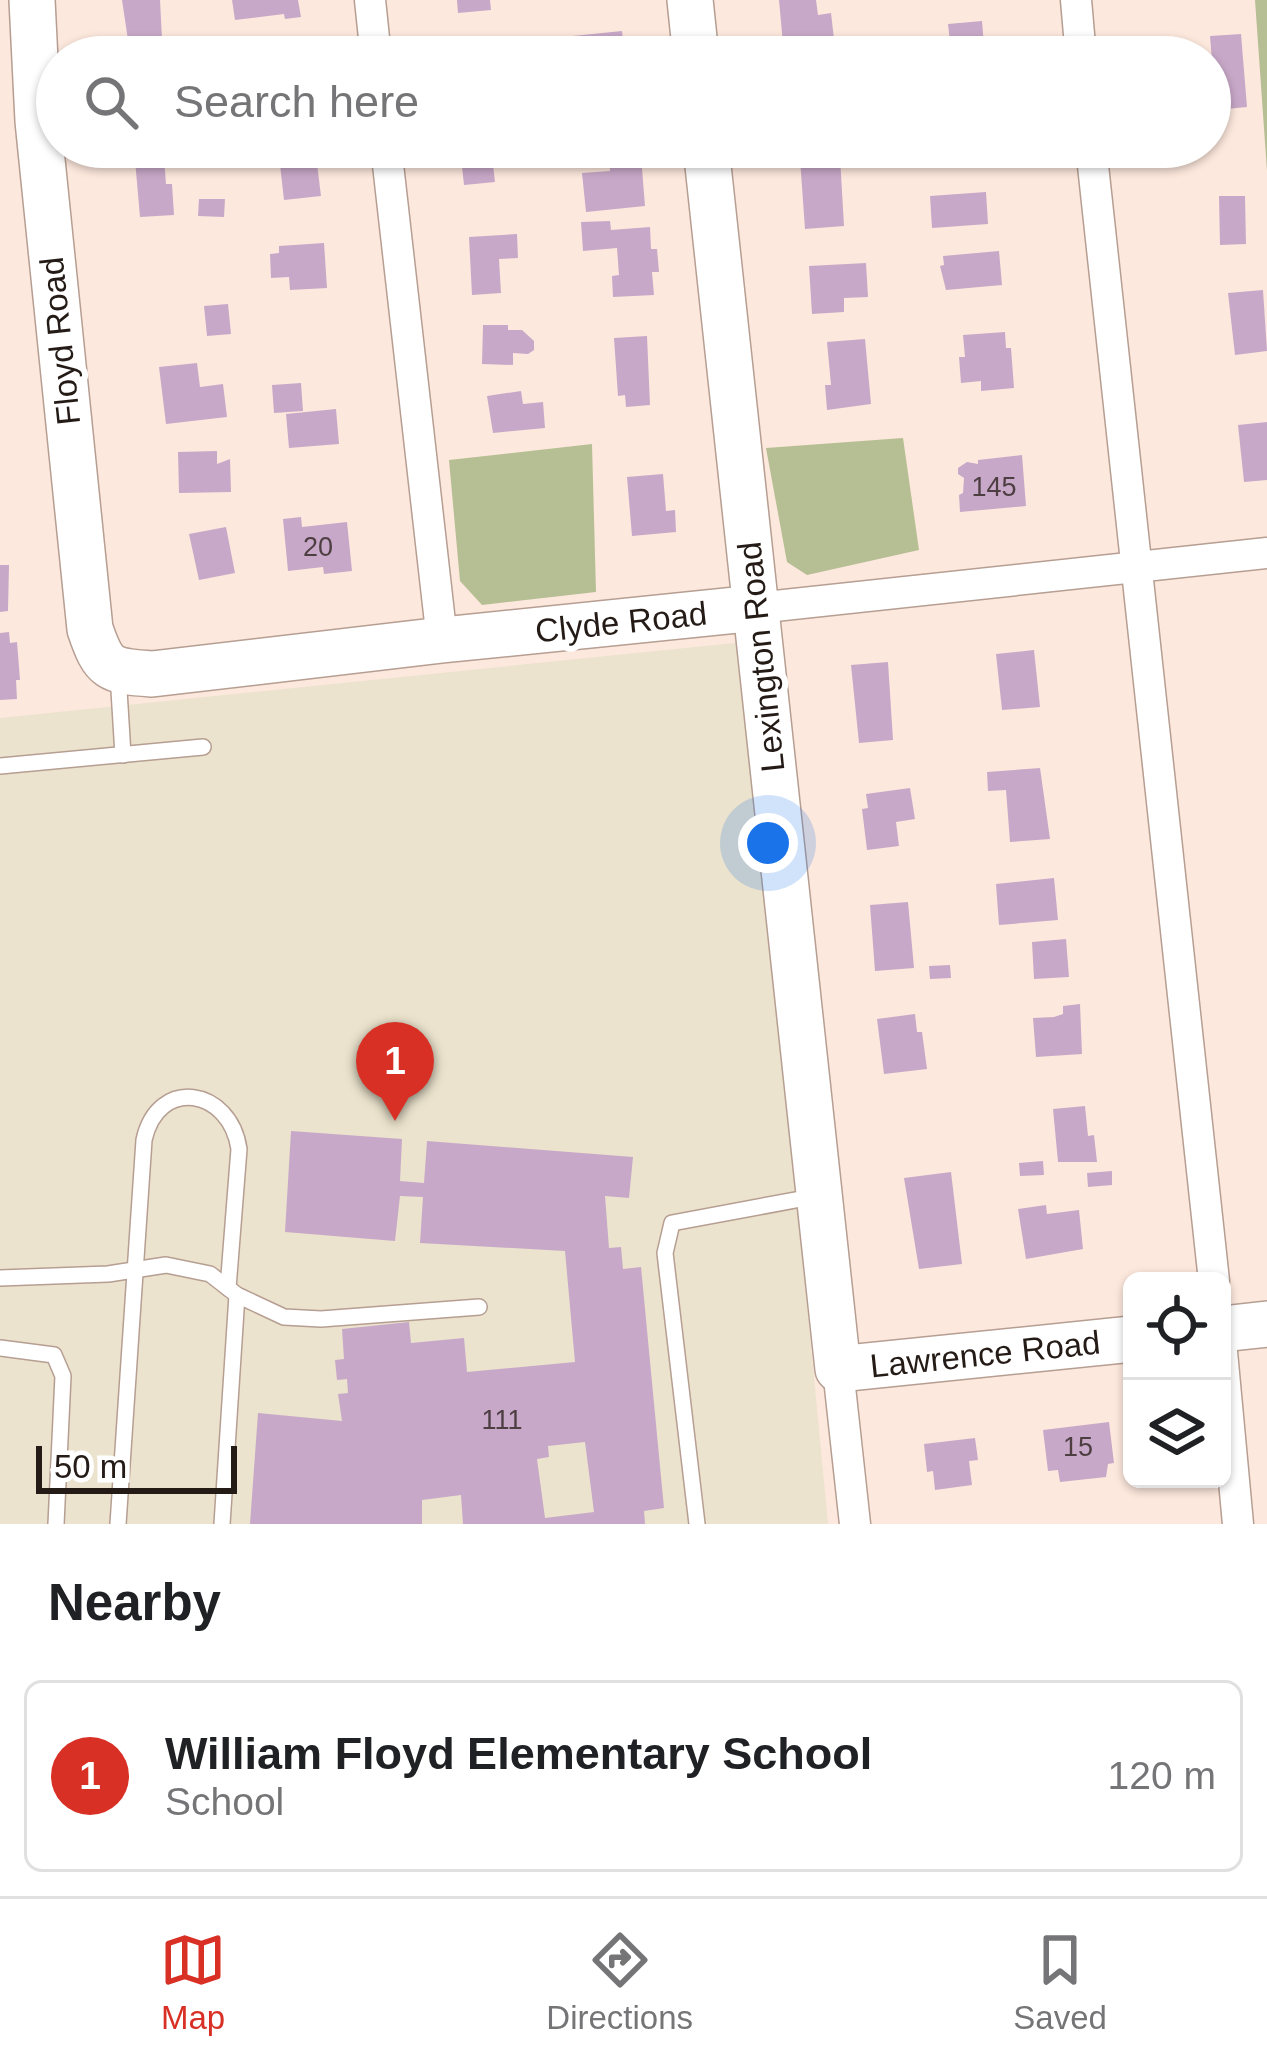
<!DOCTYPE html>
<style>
:root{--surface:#fff;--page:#f2f2f2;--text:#202124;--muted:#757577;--line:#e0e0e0;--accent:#d93025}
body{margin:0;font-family:Helvetica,sans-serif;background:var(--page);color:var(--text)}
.controls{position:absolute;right:36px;bottom:36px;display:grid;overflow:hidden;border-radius:18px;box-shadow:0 3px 9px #0004}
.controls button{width:108px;height:108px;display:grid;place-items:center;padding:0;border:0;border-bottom:3px solid var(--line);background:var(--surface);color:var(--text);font:60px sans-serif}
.scale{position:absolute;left:36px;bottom:30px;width:201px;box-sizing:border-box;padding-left:12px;border:6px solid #241b16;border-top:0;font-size:33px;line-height:42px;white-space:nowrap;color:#241b16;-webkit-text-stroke:9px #fff;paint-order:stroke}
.you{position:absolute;left:768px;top:843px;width:42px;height:42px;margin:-30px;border:9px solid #fff;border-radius:50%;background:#1a73e8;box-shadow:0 0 0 18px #1a73e833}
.badge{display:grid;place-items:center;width:78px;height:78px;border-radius:50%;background:var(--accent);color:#fff;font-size:39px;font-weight:700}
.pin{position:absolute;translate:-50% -99px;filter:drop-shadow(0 3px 6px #0008)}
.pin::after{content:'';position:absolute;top:63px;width:42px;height:36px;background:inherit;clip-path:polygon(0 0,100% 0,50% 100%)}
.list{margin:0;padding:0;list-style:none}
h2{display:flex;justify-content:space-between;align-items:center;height:156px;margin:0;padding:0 48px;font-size:51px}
h2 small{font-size:39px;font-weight:400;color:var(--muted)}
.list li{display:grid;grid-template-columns:78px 1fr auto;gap:36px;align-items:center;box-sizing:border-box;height:192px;margin:0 24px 24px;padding:0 24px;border:3px solid var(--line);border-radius:18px}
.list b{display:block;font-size:45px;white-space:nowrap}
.list p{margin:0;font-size:39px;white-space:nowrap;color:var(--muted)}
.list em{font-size:39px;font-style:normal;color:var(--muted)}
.icon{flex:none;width:66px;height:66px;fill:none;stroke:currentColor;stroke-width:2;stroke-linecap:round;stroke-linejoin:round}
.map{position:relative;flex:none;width:1267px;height:1524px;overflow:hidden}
.search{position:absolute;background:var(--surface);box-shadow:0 3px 9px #0004;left:36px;right:36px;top:36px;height:132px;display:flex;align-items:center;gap:30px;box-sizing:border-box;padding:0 42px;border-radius:66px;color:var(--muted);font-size:45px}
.sheet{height:372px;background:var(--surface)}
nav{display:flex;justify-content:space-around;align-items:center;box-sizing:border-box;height:168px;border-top:3px solid var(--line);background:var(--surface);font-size:33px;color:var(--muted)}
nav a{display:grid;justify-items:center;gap:6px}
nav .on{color:var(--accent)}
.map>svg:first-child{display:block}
.education{fill:#ebe3cd}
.forest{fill:#b6be94}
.building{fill:#c8a8c8;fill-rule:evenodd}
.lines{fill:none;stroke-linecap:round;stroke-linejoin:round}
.lane-casing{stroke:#b69e92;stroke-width:18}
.street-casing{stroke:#b69e92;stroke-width:33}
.secondary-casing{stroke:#b69e92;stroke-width:48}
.lane{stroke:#fff;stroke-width:15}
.street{stroke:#fff;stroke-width:30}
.secondary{stroke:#fff;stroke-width:45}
.labels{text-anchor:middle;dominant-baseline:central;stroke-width:12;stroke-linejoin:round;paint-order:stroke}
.number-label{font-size:27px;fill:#4d3e42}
.street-label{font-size:33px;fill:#241b16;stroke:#fff}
</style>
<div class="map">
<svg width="1267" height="1524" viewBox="0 0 1267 1524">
<rect width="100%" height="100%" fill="#fde8dd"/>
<path class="education" d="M744 642 828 1524H0V718Z"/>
<g class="forest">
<path d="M1255 0H1267V171Z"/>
<path d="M903 438 919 550 807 575 787 562 766 448Z"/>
<path d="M592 444 596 592 482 605 460 581 449 460Z"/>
</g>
<g class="building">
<path d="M122 0H160L162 38 128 40Z"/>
<path d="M232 0H298L301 17 285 19 284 14 235 20Z"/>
<path d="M457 0H490L491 10 458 13Z"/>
<path d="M779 0H816L818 15 831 13 834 39 821 40 822 51 784 55Z"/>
<path d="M982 21 985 57H935L934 44 950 42 948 24Z"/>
<path d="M622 31 625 57H555L553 38Z"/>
<path d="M1241 34 1247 107 1216 110 1210 36Z"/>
<path d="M278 147H315L321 196 284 200Z"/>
<path d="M491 147 495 182 464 185 460 148Z"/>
<path d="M944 147H980L981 165 945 168Z"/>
<path d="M641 156 645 206 586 212 582 173 610 171 609 159Z"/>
<path d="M840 157 844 226 805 229 800 159Z"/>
<path d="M164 158 166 184H172L174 215 140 217 135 160Z"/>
<path d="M986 192 988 224 932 228 930 196Z"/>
<path d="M1219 196H1245L1246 244 1220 245Z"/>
<path d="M199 199H225L224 217 198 216Z"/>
<path d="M610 221 611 230 650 227 651 249H657L659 272H652L654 295 613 297 612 276 619 275 617 248 583 251 581 222Z"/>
<path d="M517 234 518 258 499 259 501 293 472 295 469 237Z"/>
<path d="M324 243 327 288 290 290 289 277 271 278 270 254 279 253V246Z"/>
<path d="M999 251 1002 285 946 290 940 266 944 265 943 256Z"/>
<path d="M866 263 868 297 844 298V312L812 314 809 266Z"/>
<path d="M1263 290 1267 351 1235 355 1228 293Z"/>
<path d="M228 304 231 334 207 336 204 306Z"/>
<path d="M483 325H508V330H522L534 341V350L528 354 513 353V365L482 364Z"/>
<path d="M1005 332 1006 348H1011L1014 388 981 391V381L961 383 959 357H965L963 335Z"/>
<path d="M647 336 650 405 626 407 625 395 618 396 614 338Z"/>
<path d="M865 339 871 404 827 410 825 385H831L827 342Z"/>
<path d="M197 363 200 387 223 384 227 417 166 424 159 367Z"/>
<path d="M301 383 303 411 274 413 272 385Z"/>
<path d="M521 391 523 404 543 402 545 428 493 433 487 396Z"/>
<path d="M336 409 339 444 289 448 286 414Z"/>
<path d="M1267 422V480L1244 482 1238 425Z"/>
<path d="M217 451V464L230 459 231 492 179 493 178 452Z"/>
<path d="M1022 455 1026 506 960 512 959 495 963 493 964 478 958 474V468L967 462 978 464V460Z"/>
<path d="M663 474 666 511 675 510 676 532 632 536 627 477Z"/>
<path d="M301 517 302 527 347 522 352 571 324 574 323 567 288 571 283 519Z"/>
<path d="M226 527 235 573 199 580 189 534Z"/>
<path d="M0 565H9L8 611 0 612Z"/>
<path d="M9 632 10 643 17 642 20 680H16L17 699 0 700V633Z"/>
<path d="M1034 650 1040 707 1002 710 996 654Z"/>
<path d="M888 662 893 740 859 743 851 665Z"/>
<path d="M1040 768 1050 839 1010 842 1006 790 988 791 987 772Z"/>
<path d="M910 788 915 819 896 822 899 846 867 850 862 809 868 808 866 794Z"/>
<path d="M1054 878 1058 920 999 925 996 884Z"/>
<path d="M908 902 914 968 875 971 870 905Z"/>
<path d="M1066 939 1069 977 1034 979 1032 942Z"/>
<path d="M950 965 951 978 930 979 929 966Z"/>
<path d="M1080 1004 1082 1054 1036 1057 1033 1018 1054 1017 1063 1014V1006Z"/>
<path d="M915 1014 917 1032H922L927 1069 884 1074 877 1019Z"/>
<path d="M1085 1106 1088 1136 1094 1135 1097 1162H1058L1053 1109Z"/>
<path d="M291 1131 402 1139 400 1181 424 1183 427 1141 633 1157 629 1198 605 1196 609 1248 621 1247 623 1269 641 1267 664 1508 644 1511 645 1524H463L461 1495 422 1500V1524H250L258 1413 342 1421 338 1394 348 1393 347 1379 337 1380 335 1360 344 1359 342 1329 409 1322 411 1343 464 1338 467 1372 575 1362 565 1251 420 1243 423 1197 400 1196 395 1241 285 1232ZM585 1442 594 1512 545 1518 537 1459 549 1457 548 1446Z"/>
<path d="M1043 1161 1044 1175 1020 1176 1019 1163Z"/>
<path d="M1112 1171V1185L1088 1187 1087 1173Z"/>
<path d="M951 1172 962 1264 919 1269 904 1178Z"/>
<path d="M1046 1205 1047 1214 1079 1210 1083 1249 1026 1259 1018 1209Z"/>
<path d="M1109 1422 1114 1463 1108 1464 1106 1477 1060 1482 1058 1470 1048 1471 1043 1430Z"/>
<path d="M975 1438 978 1460 969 1461 972 1485 935 1490 933 1471 927 1472 924 1444Z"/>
</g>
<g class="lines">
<defs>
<g id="lane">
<path d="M118 674 123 755"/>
<path d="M0 766 203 747"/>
<path d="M0 1278 108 1274 166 1265 210 1274 237 1295 284 1317 321 1319 479 1307"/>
<path d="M0 1348 54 1355 63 1376 56 1524"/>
<path d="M118 1524 144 1140C158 1076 230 1088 239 1149L228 1288"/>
<path d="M222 1524 237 1295"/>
<path d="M697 1524 665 1253 672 1223 817 1196"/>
</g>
<g id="street">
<path d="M370 0 376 57"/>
<path d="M1076 0 1081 57"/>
<path d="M386 147 442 640"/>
<path d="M1091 147 1214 1281"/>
<path d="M756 608 1267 553"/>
<path d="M1222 1352 1238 1524"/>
<path d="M838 1369 855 1524"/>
</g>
<g id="secondary">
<path d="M32 0 38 121 90 629C104 670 109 671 152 674L442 640 756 608"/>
<path d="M690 0 696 57"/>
<path d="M706 147 838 1369 1132 1339"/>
<path d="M1222 1329 1267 1324"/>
</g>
</defs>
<use href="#lane" class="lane-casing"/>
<use href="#street" class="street-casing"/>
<use href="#secondary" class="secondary-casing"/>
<use href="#lane" class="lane"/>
<use href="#street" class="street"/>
<use href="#secondary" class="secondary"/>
</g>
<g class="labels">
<g class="number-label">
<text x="994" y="487">145</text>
<text x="318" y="547">20</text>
<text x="502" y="1420">111</text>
<text x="1078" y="1447">15</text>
</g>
<g class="street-label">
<text transform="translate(60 341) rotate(-96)">Floyd Road</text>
<text transform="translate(621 622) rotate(-6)">Clyde Road</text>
<text transform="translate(761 657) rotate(-96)">Lexington Road</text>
<text transform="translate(985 1354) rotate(-6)">Lawrence Road</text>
</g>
</g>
</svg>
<div class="controls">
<button><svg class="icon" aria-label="locate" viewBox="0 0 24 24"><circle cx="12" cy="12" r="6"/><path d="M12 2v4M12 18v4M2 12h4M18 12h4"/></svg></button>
<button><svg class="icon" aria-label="layers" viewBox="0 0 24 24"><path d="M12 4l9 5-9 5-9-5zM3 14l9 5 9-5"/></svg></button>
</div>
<div class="scale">50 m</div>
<div class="you"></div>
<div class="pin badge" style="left:395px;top:1121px">1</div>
<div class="search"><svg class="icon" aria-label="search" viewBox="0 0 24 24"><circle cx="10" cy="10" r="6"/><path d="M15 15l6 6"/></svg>Search here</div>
</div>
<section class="sheet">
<h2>Nearby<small></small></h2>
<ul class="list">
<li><span class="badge">1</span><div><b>William Floyd Elementary School</b><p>School</p></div><em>120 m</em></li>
</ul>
</section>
<nav>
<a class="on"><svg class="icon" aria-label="map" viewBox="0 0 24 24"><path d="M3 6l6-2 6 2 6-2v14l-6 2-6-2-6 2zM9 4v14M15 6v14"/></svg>Map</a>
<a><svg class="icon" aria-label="directions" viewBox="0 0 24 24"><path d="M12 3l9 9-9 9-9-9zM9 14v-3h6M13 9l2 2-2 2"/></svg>Directions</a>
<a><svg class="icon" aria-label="saved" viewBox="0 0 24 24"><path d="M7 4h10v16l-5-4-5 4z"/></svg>Saved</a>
</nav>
